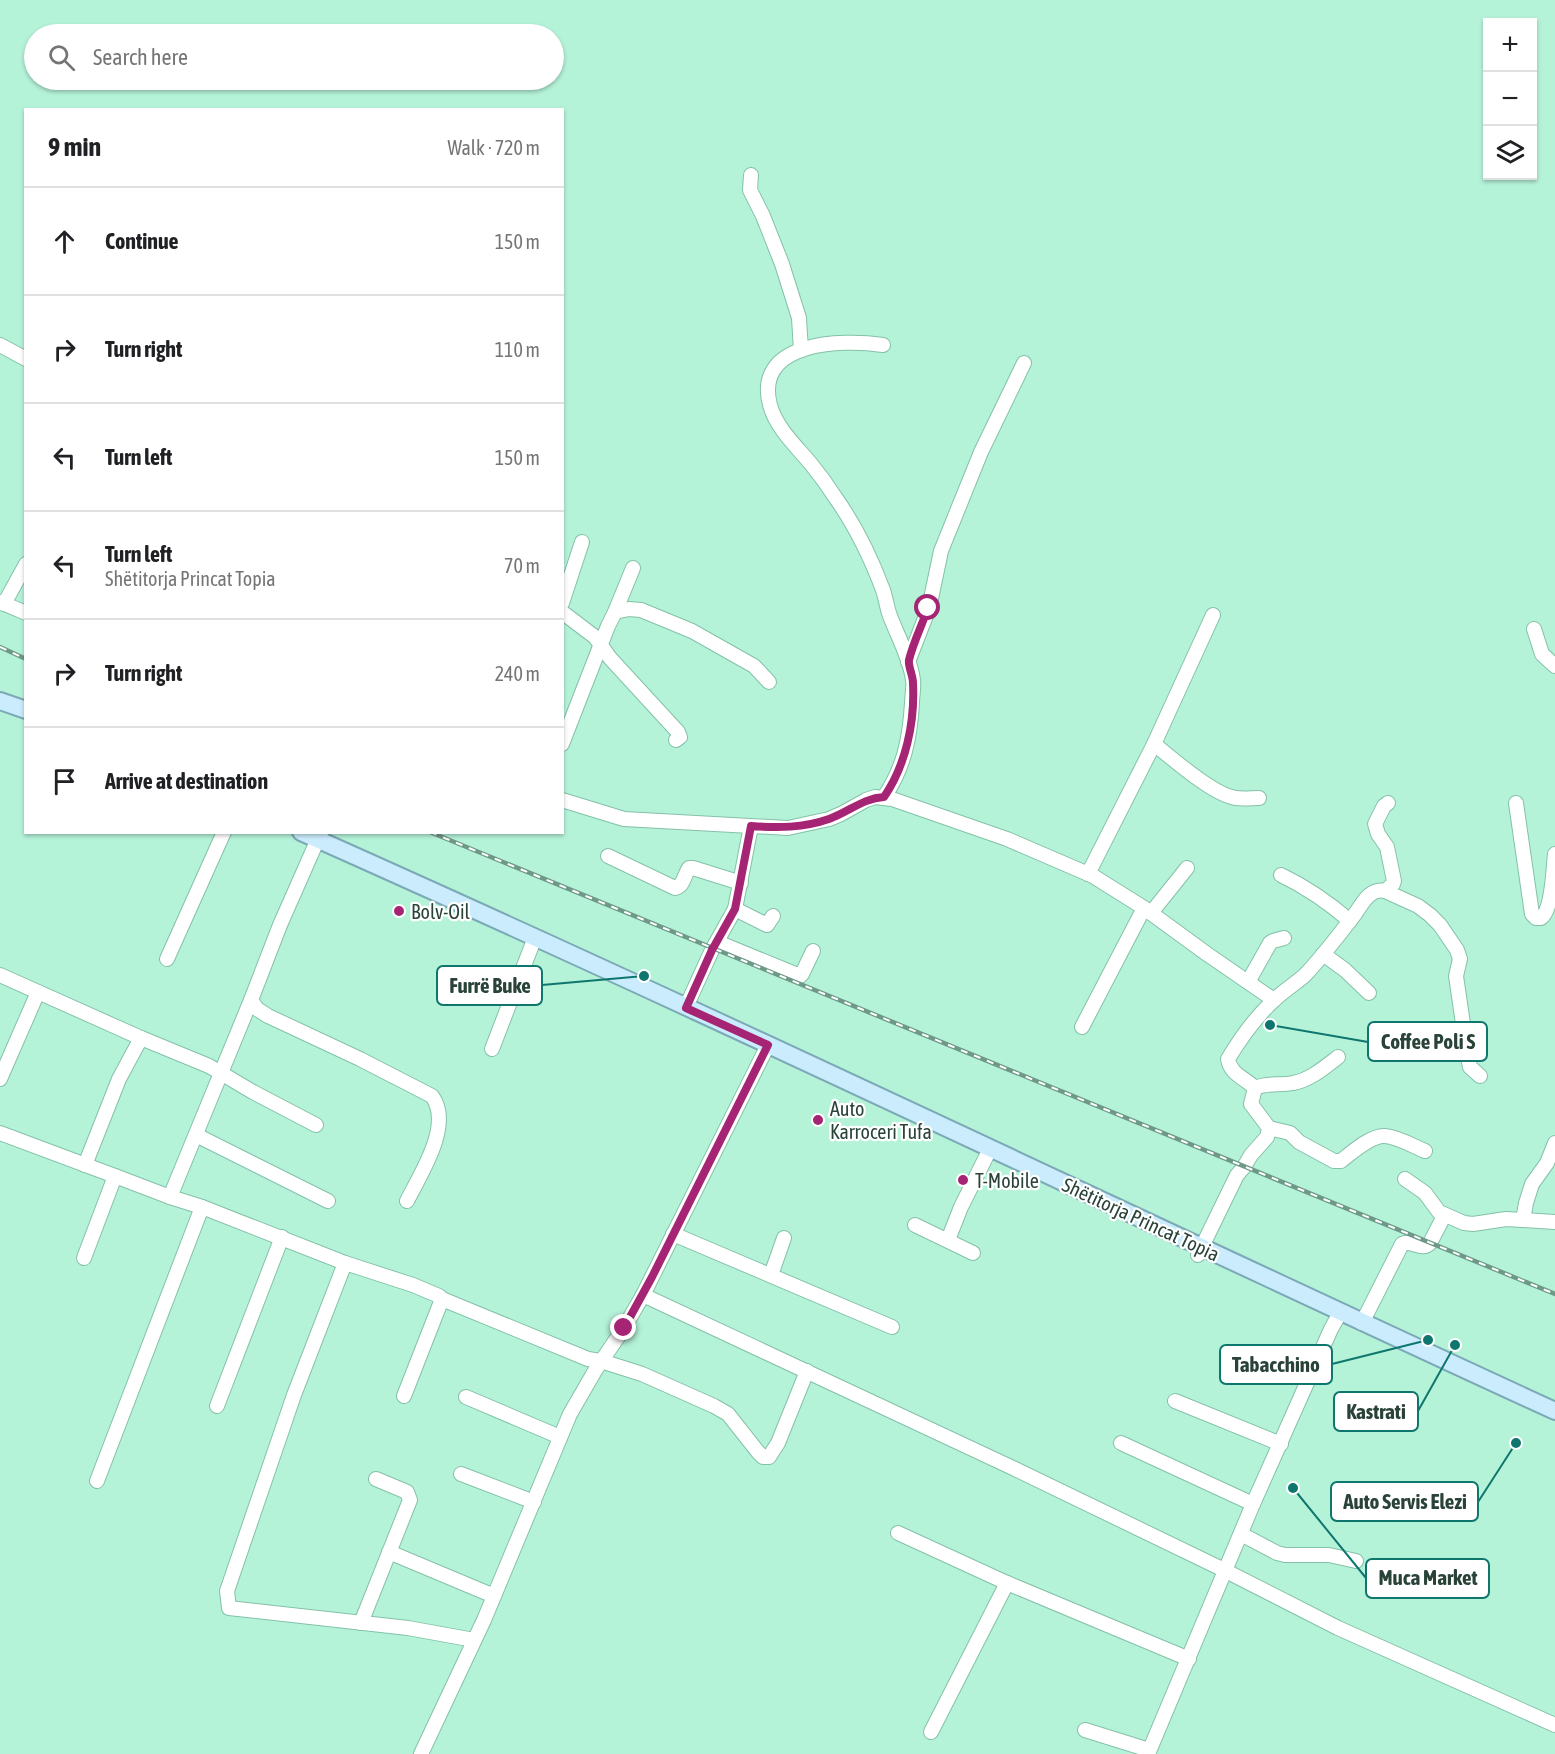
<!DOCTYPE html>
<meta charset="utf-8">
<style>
:root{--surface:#fff;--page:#f2f2f2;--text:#202124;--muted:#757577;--line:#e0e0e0}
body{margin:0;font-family:"Asap Condensed",sans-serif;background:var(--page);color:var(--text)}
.controls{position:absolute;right:18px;top:18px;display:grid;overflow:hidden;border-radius:0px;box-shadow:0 2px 4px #0004}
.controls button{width:54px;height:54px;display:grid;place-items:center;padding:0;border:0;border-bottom:2px solid var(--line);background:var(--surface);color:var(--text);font:30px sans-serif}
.stop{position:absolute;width:18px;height:18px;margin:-14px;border:4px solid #a52474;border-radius:50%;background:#fff}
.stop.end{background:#a52474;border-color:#fff;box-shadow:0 2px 6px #0008}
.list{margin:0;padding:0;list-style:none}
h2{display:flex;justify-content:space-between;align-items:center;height:78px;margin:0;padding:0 24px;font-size:26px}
h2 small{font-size:20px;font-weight:400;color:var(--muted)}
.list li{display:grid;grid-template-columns:39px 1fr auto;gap:18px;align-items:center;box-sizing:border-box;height:108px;padding:0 24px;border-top:2px solid var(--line)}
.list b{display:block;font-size:22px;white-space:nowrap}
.list p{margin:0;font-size:20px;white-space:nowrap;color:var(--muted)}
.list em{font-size:20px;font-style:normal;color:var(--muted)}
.icon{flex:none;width:33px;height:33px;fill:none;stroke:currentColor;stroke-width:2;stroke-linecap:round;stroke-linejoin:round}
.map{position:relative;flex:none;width:1555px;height:1754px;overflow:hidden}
.search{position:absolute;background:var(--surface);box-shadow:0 2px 4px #0004;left:24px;top:24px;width:540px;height:66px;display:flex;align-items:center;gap:15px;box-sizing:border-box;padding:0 21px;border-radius:33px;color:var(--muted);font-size:22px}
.panel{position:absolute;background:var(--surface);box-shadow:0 2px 4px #0004;left:24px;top:108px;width:540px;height:726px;border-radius:0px}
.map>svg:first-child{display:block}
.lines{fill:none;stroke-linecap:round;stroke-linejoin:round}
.minor-casing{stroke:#84c1a9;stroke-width:16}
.major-casing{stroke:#7ba9b6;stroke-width:20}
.minor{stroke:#fff;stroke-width:14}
.major{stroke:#caecfc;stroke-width:16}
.rail-casing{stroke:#6e9988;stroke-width:4.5}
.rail{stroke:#fff;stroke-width:2;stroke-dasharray:7;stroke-linecap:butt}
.route{stroke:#a52474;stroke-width:8}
.poi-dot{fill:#a52474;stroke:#fff;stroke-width:2}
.labels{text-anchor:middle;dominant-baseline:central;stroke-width:4.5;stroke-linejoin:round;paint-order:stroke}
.poi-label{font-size:20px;fill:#2a4339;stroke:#fff;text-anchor:start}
.street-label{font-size:20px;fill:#2a4339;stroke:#fff}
.leader{fill:none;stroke:#0f766e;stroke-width:2}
.callout-dot{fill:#0f766e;stroke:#fff;stroke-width:2}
.callout{fill:#fff;stroke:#0f766e;stroke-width:2}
.callout-label{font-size:21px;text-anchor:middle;font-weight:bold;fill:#2a4339}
</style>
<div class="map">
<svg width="1555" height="1754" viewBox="0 0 1555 1754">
<rect width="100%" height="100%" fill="#b5f3d9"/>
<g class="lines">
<defs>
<g id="minor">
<path d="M751 175 750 190 763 216 782 264 799 318 801 350"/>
<path d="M0 345 26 359"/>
<path d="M883 345C842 339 753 341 770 405 776 428 797 447 811 464 820 475 828 486 835 497 855 525 871 558 883 590 886 599 887 608 890 616 898 637 910 658 913 680 914 688 912 696 912 703 910 738 904 768 884 797"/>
<path d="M0 602 26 613"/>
<path d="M562 603 582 542"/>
<path d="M4 604 26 564"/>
<path d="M562 612 595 637 610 658 678 732 680 737 676 740"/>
<path d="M615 612 629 609 641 610 692 631 754 666 769 682"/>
<path d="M1534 629 1542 654 1555 666"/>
<path d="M908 662 929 608 941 551 981 452 1024 363"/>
<path d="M562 744 608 626 615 612 633 568"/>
<path d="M1154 744C1172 758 1213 795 1236 798 1243 799 1252 798 1259 798"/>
<path d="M562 800 624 819 788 828 829 819 841 814 866 800 875 797 892 799 1007 839 1093 876 1144 908 1207 954 1274 1000"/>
<path d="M1516 803 1532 914 1536 918H1541C1553 909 1553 869 1555 854"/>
<path d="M321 832 280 925 251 1000 170 1197 202 1207 345 1263 413 1285 439 1296 442 1299 404 1396"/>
<path d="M608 856 675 888C684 886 684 875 689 868H693L741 883"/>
<path d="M1088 874 1154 744 1213 615"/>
<path d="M1281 875C1306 887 1328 902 1350 921"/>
<path d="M1385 891 1393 884 1394 881 1387 847 1378 834 1375 824 1384 806 1388 803"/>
<path d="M735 909 767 925 773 916"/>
<path d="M1151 913 1187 868"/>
<path d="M717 942 800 976 802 974 813 951"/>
<path d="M1323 954 1345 970 1369 993"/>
<path d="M167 959 224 832"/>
<path d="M0 975 141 1038 209 1066 253 1092 316 1125"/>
<path d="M1248 982 1270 943 1273 941 1284 938"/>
<path d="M251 1000 257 1009 268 1016 360 1059 432 1096C453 1125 421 1173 407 1201"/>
<path d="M686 1007 712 950 735 909 751 826"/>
<path d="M1082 1027 1144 908"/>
<path d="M492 1049 532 945"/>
<path d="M0 1079 38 992"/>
<path d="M1255 1088C1268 1082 1279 1086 1293 1083 1310 1080 1325 1067 1338 1057"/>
<path d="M1269 1128 1290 1133 1299 1142 1334 1161H1341C1351 1153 1371 1135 1385 1136 1398 1137 1413 1146 1425 1151"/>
<path d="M0 1133 115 1176"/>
<path d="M196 1135 328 1201"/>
<path d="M85 1165 119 1079 141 1038"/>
<path d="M1405 1179 1425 1193 1439 1212 1464 1223 1473 1224 1506 1219 1555 1222"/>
<path d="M1523 1220 1526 1203 1532 1184 1547 1163 1555 1143"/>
<path d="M915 1225 973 1253"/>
<path d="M673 1234 892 1327"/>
<path d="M948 1240 961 1207 990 1149"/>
<path d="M1198 1255 1237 1175 1244 1167 1251 1155 1267 1137 1268 1133 1269 1128 1251 1104 1255 1088C1245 1078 1230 1074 1228 1059 1240 1039 1256 1017 1273 1001 1283 991 1295 984 1305 975 1323 956 1339 935 1355 914 1362 904 1370 887 1385 891L1418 906 1430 915 1440 925 1457 950 1460 959 1456 976 1468 1058 1470 1067 1480 1076"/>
<path d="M84 1258 115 1176 170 1197"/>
<path d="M345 1263 294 1395 227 1591 229 1608 408 1628 474 1640"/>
<path d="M771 1275 784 1238"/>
<path d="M643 1295 1013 1468 1220 1568 1338 1628 1555 1725"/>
<path d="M442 1299 588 1359 601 1361 642 1374 714 1406 728 1414 758 1452 763 1457H769L778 1443 807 1371"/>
<path d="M1362 1323 1402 1244C1412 1239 1421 1252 1430 1243L1444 1216"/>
<path d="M466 1397 560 1437"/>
<path d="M1175 1401 1281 1444"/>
<path d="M217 1406 282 1237"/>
<path d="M1121 1443 1253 1504"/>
<path d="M461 1474 534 1502"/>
<path d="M97 1481 202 1207"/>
<path d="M898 1533 1007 1583 1189 1659"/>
<path d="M1241 1534 1277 1553 1285 1555H1329L1356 1561"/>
<path d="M389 1552 494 1596"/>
<path d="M361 1623 410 1500 407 1492 376 1479"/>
<path d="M1085 1730 1149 1750"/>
<path d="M931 1732 1007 1583"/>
<path d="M421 1754 484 1620 570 1414 596 1369 624 1328 643 1295 768 1045"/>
<path d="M1148 1754 1253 1504 1331 1329 1340 1313"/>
</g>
<g id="major">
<path d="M0 701 26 710"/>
<path d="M301 832C722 1019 1137 1219 1555 1411"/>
</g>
</defs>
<use href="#minor" class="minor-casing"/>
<use href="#major" class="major-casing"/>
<use href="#minor" class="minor"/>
<use href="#major" class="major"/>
<defs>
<g id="rail">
<path d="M0 647 26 659"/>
<path d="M430 832 1555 1294"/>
</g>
</defs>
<use href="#rail" class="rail-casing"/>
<use href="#rail" class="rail"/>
</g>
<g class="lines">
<path class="route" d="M624 1328 652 1277 768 1045 686 1008 712 950 735 909 751 826C778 828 803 828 829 819 849 812 863 798 884 797 906 765 915 722 913 683 913 675 908 667 909 660 913 643 922 625 928 608"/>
</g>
<g class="poi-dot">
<circle cx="399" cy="911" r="6"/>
<circle cx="818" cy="1120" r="6"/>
<circle cx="963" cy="1180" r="6"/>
</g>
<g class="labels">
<g class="poi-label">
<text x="411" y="911">Bolv-Oil</text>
<text x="830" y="1108">Auto<tspan x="830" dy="23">Karroceri Tufa</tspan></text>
<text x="975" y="1180">T-Mobile</text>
</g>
<g class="street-label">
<text transform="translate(1141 1219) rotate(25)">Shëtitorja Princat Topia</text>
</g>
</g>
<path class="leader" d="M644 976L542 985M1270 1025L1368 1042M1428 1340L1332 1364M1455 1345L1418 1411M1516 1443L1478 1502M1293 1488L1366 1578"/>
<g class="callout-dot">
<circle cx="644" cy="976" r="6"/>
<circle cx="1270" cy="1025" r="6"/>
<circle cx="1428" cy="1340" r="6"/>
<circle cx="1455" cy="1345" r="6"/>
<circle cx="1516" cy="1443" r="6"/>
<circle cx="1293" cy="1488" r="6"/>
</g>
<g class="callout">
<rect x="437" y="966" width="105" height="39" rx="6"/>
<rect x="1368" y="1022" width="119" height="39" rx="6"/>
<rect x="1220" y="1345" width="112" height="39" rx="6"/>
<rect x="1334" y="1392" width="84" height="39" rx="6"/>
<rect x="1331" y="1482" width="147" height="39" rx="6"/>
<rect x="1366" y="1559" width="123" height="39" rx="6"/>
</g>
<g class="callout-label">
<text x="490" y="993">Furrë Buke</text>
<text x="1428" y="1049">Coffee Poli S</text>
<text x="1276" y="1372">Tabacchino</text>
<text x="1376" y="1419">Kastrati</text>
<text x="1405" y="1509">Auto Servis Elezi</text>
<text x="1428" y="1585">Muca Market</text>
</g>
</svg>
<div class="controls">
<button>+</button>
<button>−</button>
<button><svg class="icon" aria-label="layers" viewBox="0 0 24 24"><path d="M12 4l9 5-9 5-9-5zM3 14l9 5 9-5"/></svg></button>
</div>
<div class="stop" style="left:928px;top:608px"></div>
<div class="stop end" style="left:624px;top:1328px"></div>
<div class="search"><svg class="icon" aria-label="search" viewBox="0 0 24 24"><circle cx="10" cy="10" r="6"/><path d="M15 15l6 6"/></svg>Search here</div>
<section class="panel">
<h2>9 min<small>Walk · 720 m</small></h2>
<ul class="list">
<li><svg class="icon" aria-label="ahead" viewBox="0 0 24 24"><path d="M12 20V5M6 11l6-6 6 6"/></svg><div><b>Continue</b></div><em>150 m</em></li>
<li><svg class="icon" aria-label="right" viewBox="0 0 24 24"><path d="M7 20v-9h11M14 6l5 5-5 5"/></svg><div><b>Turn right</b></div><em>110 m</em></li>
<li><svg class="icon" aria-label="left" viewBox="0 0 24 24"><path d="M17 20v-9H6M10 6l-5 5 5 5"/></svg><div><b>Turn left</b></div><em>150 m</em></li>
<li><svg class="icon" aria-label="left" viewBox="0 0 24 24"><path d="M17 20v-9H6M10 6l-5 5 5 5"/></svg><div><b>Turn left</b><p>Shëtitorja Princat Topia</p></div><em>70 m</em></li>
<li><svg class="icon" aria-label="right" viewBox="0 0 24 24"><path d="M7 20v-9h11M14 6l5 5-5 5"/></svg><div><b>Turn right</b></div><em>240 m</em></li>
<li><svg class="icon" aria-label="arrive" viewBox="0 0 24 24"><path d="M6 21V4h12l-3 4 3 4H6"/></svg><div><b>Arrive at destination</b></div></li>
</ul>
</section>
</div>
